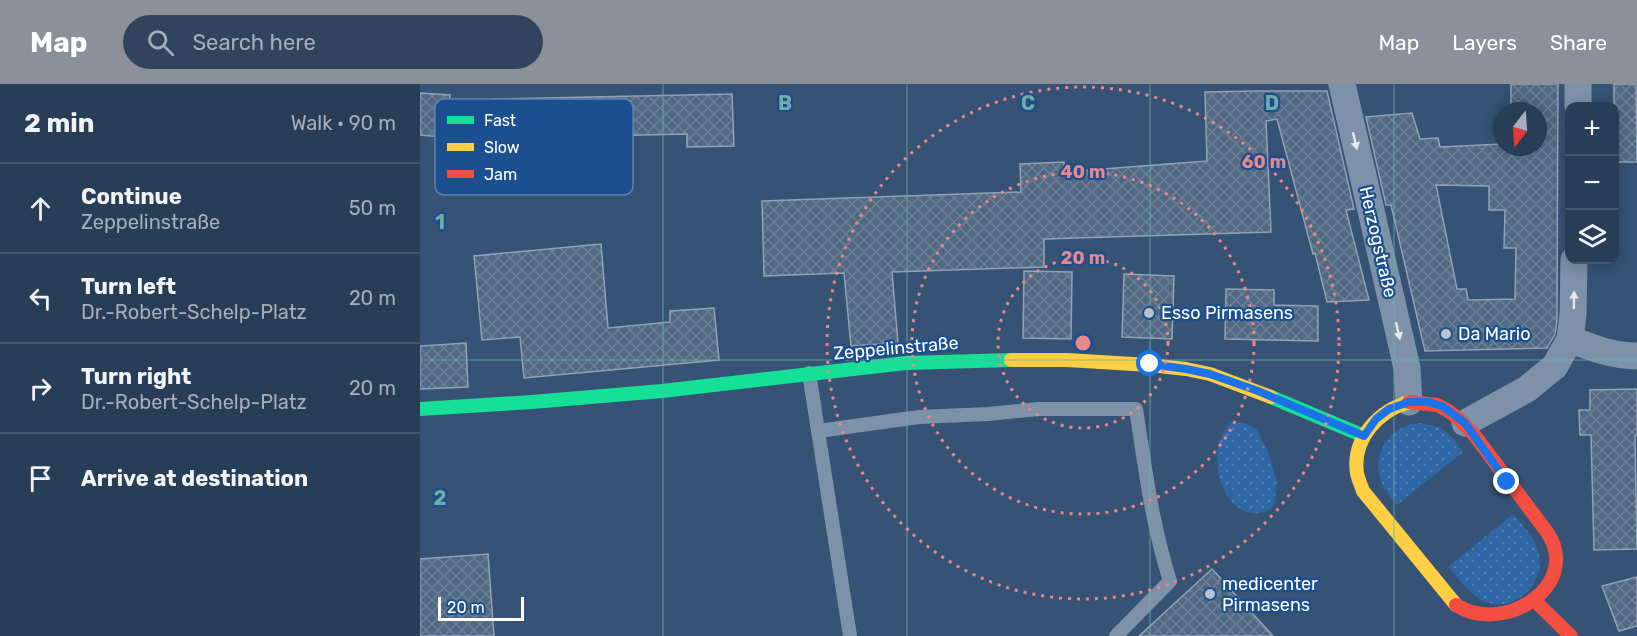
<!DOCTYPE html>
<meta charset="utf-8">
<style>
:root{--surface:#283e57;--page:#30455d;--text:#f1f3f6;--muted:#a5aeba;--line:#44576d;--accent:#8c9099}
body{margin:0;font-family:Rubik,sans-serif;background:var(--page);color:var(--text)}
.controls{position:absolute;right:18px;top:18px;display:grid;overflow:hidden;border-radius:12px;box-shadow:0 3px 15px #0003}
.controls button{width:54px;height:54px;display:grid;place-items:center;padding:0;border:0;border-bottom:2px solid var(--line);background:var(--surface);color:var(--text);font:30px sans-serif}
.compass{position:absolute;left:1073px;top:18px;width:54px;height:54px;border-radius:50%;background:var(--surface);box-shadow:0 3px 15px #0003;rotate:197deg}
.scale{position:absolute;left:18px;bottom:15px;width:86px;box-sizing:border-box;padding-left:6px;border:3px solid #fff;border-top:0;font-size:16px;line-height:21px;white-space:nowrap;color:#fff;-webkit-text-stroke:4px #1b4f8f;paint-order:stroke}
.stop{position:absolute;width:18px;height:18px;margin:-14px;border:4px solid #1a73e8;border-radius:50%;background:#fff}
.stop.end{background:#1a73e8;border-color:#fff;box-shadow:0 2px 6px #0008}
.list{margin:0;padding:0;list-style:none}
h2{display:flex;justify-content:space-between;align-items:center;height:78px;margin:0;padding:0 24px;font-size:26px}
h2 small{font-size:20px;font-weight:400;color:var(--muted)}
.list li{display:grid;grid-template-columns:39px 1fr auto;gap:18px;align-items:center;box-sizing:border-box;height:90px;padding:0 24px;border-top:2px solid var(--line)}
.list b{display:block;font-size:22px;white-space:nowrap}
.list p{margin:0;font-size:20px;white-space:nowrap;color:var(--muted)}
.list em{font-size:20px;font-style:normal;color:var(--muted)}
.icon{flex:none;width:33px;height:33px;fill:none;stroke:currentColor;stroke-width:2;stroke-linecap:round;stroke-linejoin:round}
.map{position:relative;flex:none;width:1217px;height:552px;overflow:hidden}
header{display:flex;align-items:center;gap:36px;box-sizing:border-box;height:84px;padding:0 30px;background:var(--accent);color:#fff}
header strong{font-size:28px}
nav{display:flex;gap:33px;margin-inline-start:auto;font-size:21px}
.search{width:420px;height:54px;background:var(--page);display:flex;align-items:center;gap:15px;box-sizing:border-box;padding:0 21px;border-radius:33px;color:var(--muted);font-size:22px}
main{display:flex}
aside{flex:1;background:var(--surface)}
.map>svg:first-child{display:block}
.grass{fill:url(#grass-dots)}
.building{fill:url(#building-cross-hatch);stroke:#92a2b6;stroke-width:1.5;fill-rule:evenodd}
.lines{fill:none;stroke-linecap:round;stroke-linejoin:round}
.lane{stroke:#7d92a8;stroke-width:14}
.street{stroke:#7d92a8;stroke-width:27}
.fast{stroke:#16e098;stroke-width:14}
.slow{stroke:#ffcf43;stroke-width:14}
.jam{stroke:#f24e42;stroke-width:14}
.oneway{fill:#e5e9ee}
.route{stroke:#1a73e8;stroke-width:8}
.grid{fill:none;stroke:#6fada8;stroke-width:1.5;stroke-opacity:0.55}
.ring{fill:none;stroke:#e88989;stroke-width:3;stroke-dasharray:3 6}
.poi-dot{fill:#b9c2ce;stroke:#1b4f8f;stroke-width:2}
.labels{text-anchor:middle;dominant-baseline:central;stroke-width:4.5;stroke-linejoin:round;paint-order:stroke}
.street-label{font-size:18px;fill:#fff;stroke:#1b4f8f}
.poi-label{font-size:18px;fill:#fff;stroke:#1b4f8f;text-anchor:start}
.key{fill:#1b4f8f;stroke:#5f84b1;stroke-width:1.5}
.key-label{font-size:16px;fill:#fff}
.grid-label{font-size:20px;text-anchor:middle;font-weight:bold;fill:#6fada8;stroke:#1b4f8f;stroke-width:4.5;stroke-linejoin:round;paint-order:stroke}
.centre{fill:#e88989;stroke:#1b4f8f;stroke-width:3}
.ring-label{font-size:18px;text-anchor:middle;font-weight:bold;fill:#e88989;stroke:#1b4f8f;stroke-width:4.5;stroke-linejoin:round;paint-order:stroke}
</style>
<header>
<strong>Map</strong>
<div class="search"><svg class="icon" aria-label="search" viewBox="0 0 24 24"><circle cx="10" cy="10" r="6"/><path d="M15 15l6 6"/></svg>Search here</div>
<nav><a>Map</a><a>Layers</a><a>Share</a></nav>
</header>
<main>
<aside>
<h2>2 min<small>Walk · 90 m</small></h2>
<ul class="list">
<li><svg class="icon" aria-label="ahead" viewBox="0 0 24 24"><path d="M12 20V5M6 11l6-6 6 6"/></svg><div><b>Continue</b><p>Zeppelinstraße</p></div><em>50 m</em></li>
<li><svg class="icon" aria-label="left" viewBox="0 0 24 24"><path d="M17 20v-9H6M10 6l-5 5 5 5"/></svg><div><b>Turn left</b><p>Dr.-Robert-Schelp-Platz</p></div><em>20 m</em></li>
<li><svg class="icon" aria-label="right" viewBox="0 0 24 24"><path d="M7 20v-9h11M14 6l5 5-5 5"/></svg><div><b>Turn right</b><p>Dr.-Robert-Schelp-Platz</p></div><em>20 m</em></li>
<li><svg class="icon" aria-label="arrive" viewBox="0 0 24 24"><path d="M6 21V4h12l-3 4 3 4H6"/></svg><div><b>Arrive at destination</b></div></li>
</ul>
</aside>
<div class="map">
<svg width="1217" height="552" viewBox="0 0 1217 552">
<defs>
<pattern id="grass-dots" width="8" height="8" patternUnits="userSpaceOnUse" patternTransform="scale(1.5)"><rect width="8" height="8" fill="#2f66a5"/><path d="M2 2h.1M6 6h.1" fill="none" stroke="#4e7db2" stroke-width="1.8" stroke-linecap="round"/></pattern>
<pattern id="building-cross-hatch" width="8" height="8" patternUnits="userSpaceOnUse" patternTransform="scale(1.5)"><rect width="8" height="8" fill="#526984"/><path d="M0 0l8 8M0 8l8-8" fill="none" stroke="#6c8096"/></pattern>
</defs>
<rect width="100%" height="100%" fill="#365274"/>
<g class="grass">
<path d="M810 339H825L836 345 847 365 857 398 854 422C850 424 846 428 842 429 811 435 794 394 797 369 798 357 803 349 810 339Z"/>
<path d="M1000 339 1020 343 1034 355 1043 368 977 421C972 414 964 406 961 397 952 376 965 349 986 342 990 340 996 340 1000 339Z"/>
<path d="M1093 430C1103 442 1115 453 1119 469 1126 502 1091 532 1061 516 1048 509 1038 493 1028 483Z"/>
</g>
<g class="building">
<path d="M1091 0H1138L1137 235 1135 250 1127 264 1005 267 971 121H966L946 33 992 29 1000 55 1018 54 1020 63 1082 60V63H1118V27H1091ZM1016 101 1069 102V126H1085L1084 164H1096L1095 215 1048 216 1046 205H1037Z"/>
<path d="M1194 0H1216L1217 78H1194Z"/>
<path d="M835 7H907L934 125 926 126 949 216 907 218 895 169 893 170 857 35 846 37 851 148 624 155V183L472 188 478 259 431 262 424 189 344 192 342 117 601 108 600 80 644 78V88L787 77 785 8Z"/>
<path d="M0 9 30 11 29 20 74 23V15L312 10 314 62 267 63V50L43 55 0 51Z"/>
<path d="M181 160 188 244 250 238V227L294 224 299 276 104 294 100 253 62 256 54 172Z"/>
<path d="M604 187 652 188 651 255 603 254Z"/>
<path d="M704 190 754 192 752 255 702 253Z"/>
<path d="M806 205 854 206V221L898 222V257L805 255Z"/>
<path d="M46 259 48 303 0 305V262Z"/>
<path d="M1217 305V351L1215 352 1217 465 1174 466 1171 351H1160L1159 326H1170V306Z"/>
<path d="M68 470 74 552H0V475Z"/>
<path d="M792 485 853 552H719Z"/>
<path d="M1217 493V542L1199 547 1182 502Z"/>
</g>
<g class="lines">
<g class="lane">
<path d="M389 289 430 552"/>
<path d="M398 347 499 333 568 330 619 325H716C725 383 732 441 750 497L696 552"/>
</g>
<g class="street">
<path d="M922 0 987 284 989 318"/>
<path d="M1158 22V0"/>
<path d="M1150 255C1172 264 1193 272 1217 272"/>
<path d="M1045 339 1107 305 1135 282 1150 255 1153 230 1154 176"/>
</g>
<g class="fast">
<path d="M851 313 944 352"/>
<path d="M0 325 112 318 242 307 486 279 591 276"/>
</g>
<g class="slow">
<path d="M591 276H647L730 281 766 285 790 290 851 313"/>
<path d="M989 318C958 327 932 355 937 389 938 395 941 401 943 407L1036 521"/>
</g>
<g class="jam">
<path d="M989 318 1017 321 1027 326 1040 336 1055 352 1127 448C1163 501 1084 552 1036 521"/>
<path d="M1119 521 1151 552"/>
</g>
</g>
<defs><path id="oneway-solid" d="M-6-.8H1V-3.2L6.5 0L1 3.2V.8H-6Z" transform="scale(1.5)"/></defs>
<g class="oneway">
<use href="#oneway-solid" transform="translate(935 57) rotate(77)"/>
<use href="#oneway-solid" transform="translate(1154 216) rotate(-89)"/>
<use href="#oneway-solid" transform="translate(978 247) rotate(77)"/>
</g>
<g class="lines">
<path class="route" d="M730 280 766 285 790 290 838 307 944 352 956 335 969 325 989 318H1008L1022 322 1045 339 1087 398"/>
</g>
<path class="grid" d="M243 0V552M487 0V552M730 0V552M974 0V552M0 276H1217"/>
<g class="ring">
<circle cx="663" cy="259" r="85"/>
<circle cx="663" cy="259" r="171"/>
<circle cx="663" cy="259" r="256"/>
</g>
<g class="poi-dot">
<circle cx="729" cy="229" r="6"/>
<circle cx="1026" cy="250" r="6"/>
<circle cx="790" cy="510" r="6"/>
</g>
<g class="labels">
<g class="street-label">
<text transform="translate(958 158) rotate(77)">Herzogstraße</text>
<text transform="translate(476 264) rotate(-5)">Zeppelinstraße</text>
</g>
<g class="poi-label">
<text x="741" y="229">Esso Pirmasens</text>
<text x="1038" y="250">Da Mario</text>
<text x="802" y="500">medicenter<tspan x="802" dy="21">Pirmasens</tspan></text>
</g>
</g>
<rect x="15" y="15" width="198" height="96" rx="9" class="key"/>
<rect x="27" y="32" width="27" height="8" fill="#16e098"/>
<rect x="27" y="59" width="27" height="8" fill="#ffcf43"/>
<rect x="27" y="86" width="27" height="8" fill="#f24e42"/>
<g class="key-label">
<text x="64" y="42">Fast</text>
<text x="64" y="69">Slow</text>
<text x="64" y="96">Jam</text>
</g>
<g class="grid-label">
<text x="365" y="26">B</text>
<text x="608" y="26">C</text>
<text x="852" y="26">D</text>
<text x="20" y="145">1</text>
<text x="20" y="421">2</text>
</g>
<circle cx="663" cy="259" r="9" class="centre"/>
<g class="ring-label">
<text x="844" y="84">60 m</text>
<text x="663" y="94">40 m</text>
<text x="663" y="180">20 m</text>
</g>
</svg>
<div class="controls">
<button>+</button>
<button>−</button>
<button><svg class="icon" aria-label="layers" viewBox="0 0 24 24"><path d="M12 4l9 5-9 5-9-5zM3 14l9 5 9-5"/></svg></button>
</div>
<svg class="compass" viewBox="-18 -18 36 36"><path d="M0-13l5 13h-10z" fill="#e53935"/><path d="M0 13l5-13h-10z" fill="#a5aeba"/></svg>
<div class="scale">20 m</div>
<div class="stop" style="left:730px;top:280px"></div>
<div class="stop end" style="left:1087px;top:398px"></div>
</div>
</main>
